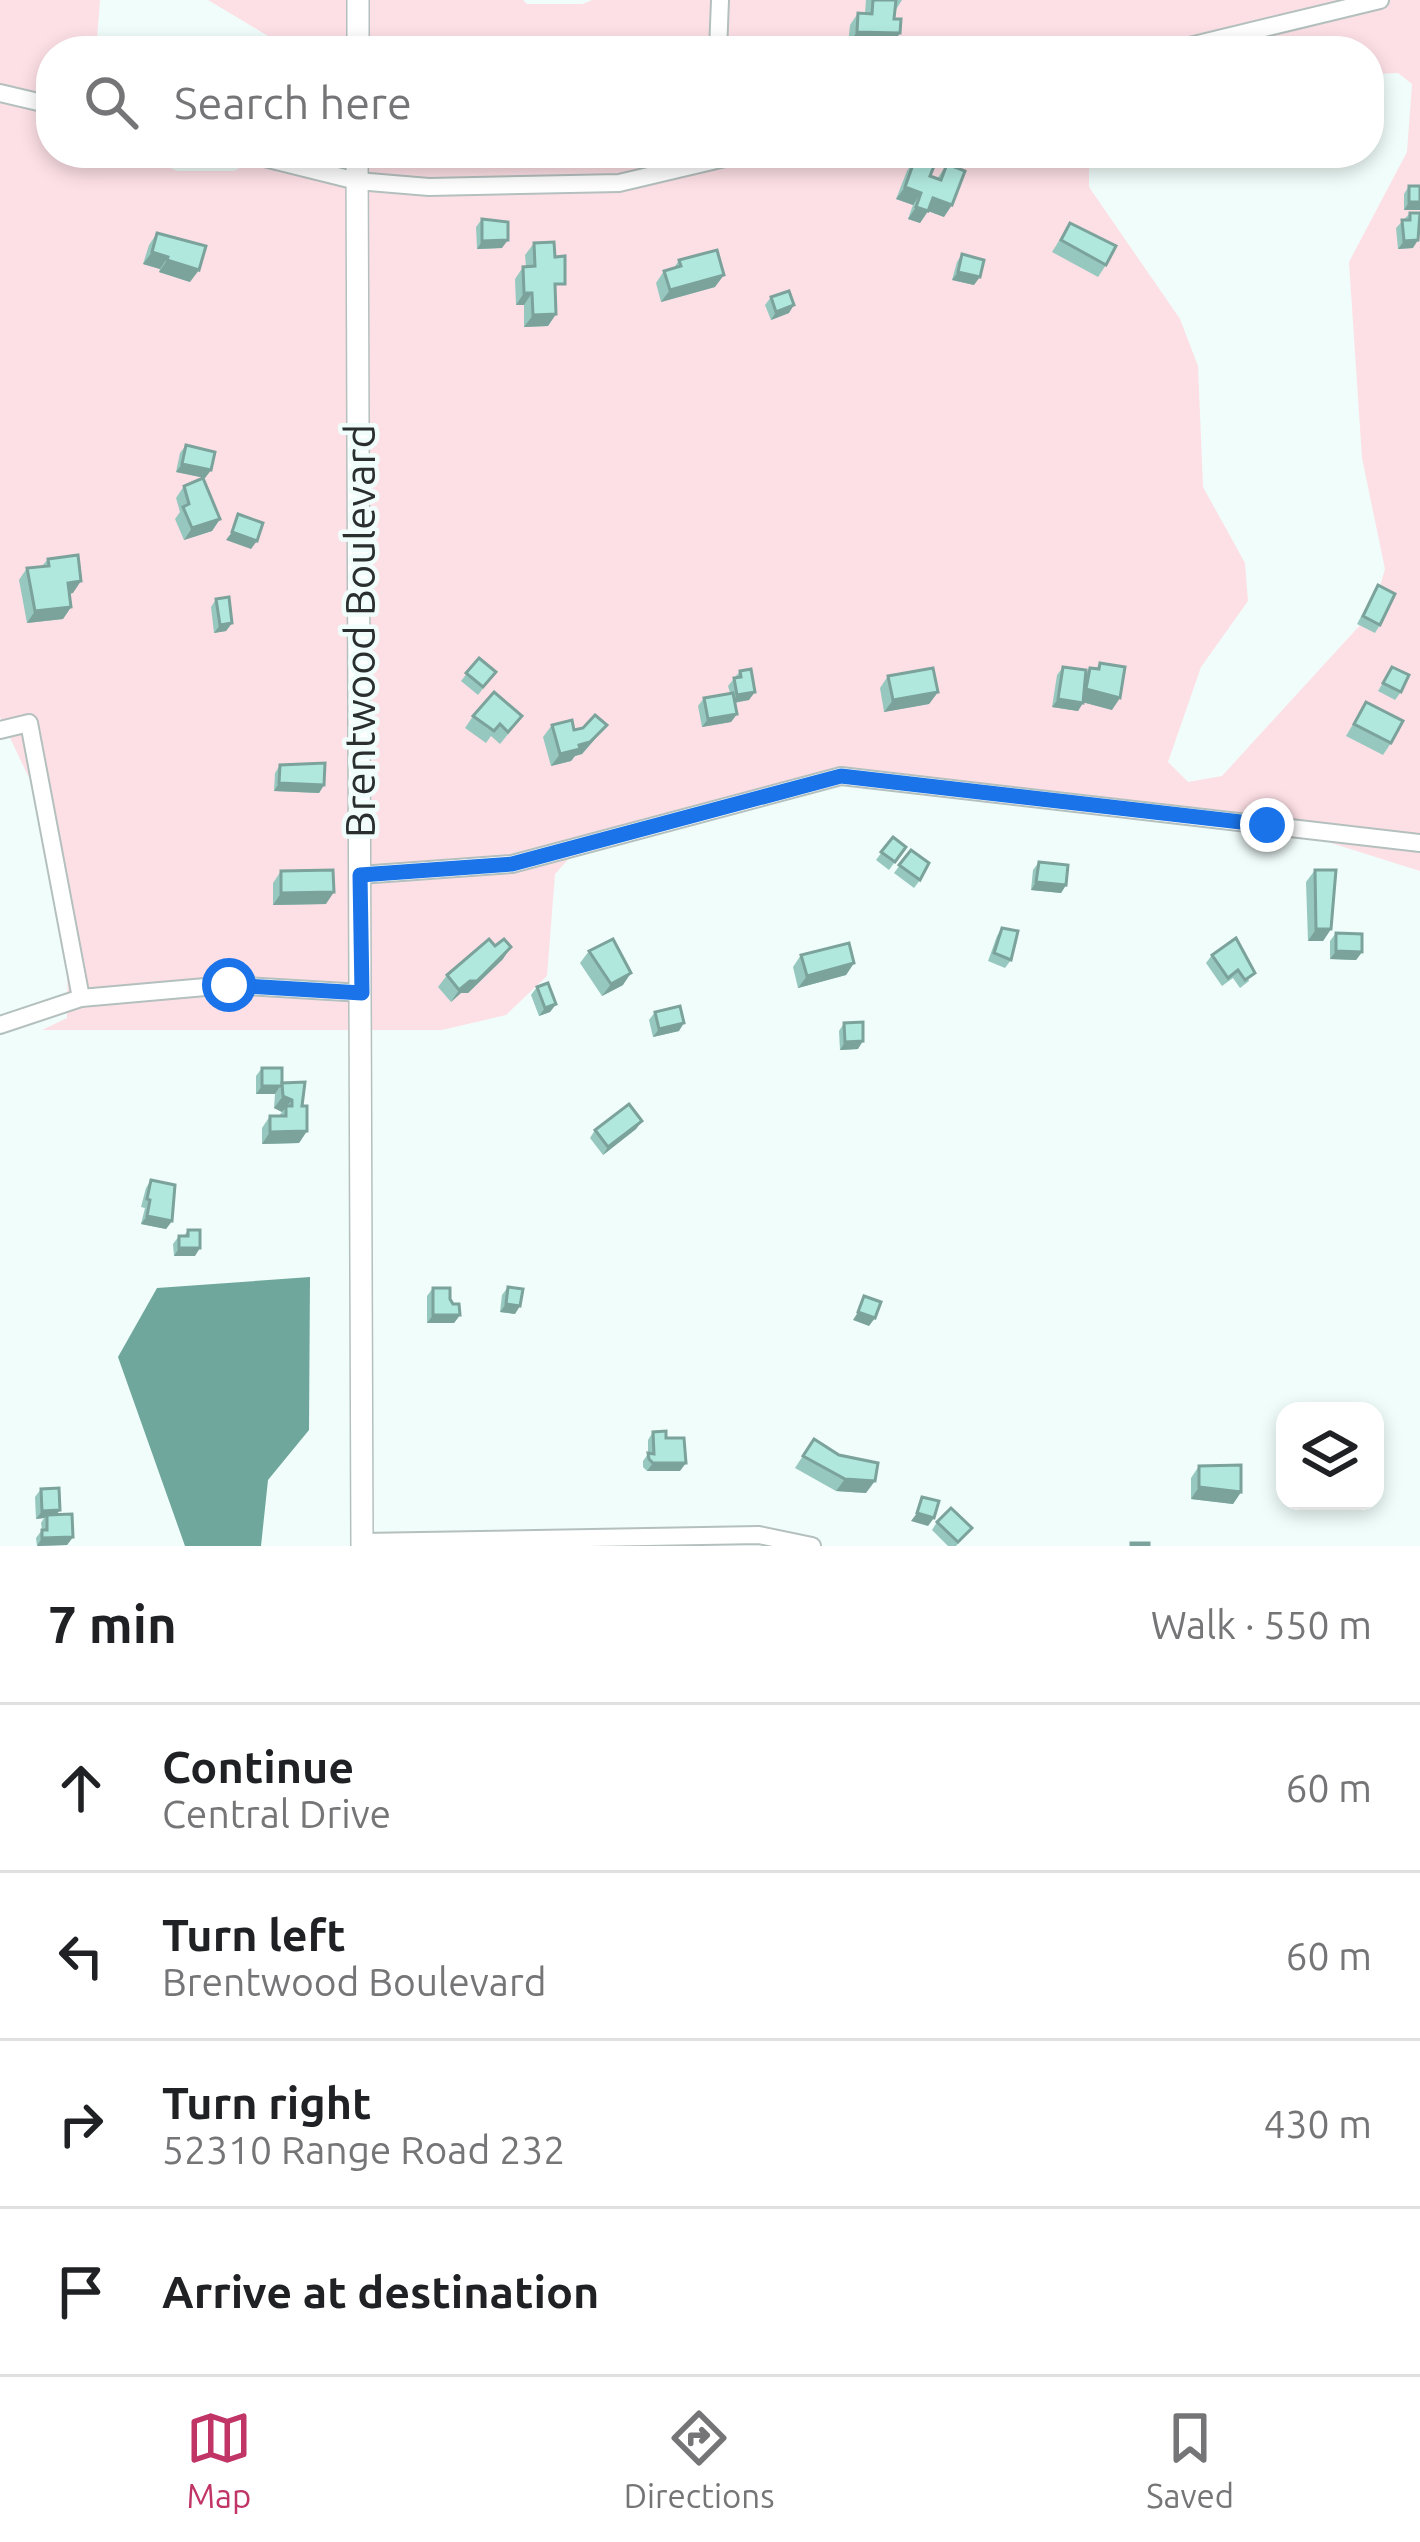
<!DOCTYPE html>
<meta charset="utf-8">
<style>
:root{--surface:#fff;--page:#f6f6f6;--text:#202124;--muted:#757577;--line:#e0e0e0;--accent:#c13466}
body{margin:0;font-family:Ubuntu,sans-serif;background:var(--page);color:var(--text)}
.controls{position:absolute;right:36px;bottom:36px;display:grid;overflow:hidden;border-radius:24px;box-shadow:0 6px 18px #0003}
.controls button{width:108px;height:108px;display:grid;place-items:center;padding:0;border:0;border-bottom:3px solid var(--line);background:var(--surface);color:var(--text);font:60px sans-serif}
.stop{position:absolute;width:36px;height:36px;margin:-27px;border:9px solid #1a73e8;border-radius:50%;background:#fff}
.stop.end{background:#1a73e8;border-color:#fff;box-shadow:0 3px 12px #0008}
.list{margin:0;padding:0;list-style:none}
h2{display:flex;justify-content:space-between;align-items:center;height:156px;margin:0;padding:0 48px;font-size:51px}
h2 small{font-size:39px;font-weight:400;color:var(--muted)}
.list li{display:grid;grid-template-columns:78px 1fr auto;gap:36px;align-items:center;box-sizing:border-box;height:168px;padding:0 48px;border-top:3px solid var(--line)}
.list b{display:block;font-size:45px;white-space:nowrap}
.list p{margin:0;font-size:39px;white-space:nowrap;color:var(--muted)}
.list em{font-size:39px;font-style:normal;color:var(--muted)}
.icon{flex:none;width:66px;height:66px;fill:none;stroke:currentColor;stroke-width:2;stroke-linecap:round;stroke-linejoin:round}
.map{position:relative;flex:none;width:1420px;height:1546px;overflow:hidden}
.search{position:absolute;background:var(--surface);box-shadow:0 6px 18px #0003;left:36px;right:36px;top:36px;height:132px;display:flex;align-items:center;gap:30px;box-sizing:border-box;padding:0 42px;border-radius:48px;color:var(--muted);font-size:45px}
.sheet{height:828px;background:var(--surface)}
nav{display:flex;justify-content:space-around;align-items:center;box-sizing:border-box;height:168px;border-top:3px solid var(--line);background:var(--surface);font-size:33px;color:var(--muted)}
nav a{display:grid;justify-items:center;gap:6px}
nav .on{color:var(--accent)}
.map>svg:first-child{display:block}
.green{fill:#fde0e6}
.water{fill:#70a79d}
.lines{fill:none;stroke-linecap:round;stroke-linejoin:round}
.minor-casing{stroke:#b4c0be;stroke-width:20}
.tertiary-casing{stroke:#b4c0be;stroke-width:24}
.minor{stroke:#fff;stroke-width:16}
.tertiary{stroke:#fff;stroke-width:21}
.wall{fill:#97c8bf}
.shaded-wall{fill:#7ba29b}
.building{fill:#b0e8de;stroke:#7ba29b;stroke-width:3}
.route{stroke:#1a73e8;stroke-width:15}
.labels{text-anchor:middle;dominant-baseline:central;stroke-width:9;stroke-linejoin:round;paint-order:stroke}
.street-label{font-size:42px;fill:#2a2f2e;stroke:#f0fdfa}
</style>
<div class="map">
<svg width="1420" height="1546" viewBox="0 0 1420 1546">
<rect width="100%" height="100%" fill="#f0fdfa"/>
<path class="green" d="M0 0H100L96 51H51V153H138L177 171H234L268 153H1089V187L1180 319 1198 366 1203 487 1245 563 1248 601 1201 667 1168 762 1188 782 1222 776 1373 611 1385 569 1362 458 1349 262 1407 152 1412 84 1398 73 1369 74V51H271L268 36 208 0H523L527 4H583L592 0H1420V871L1261 821 812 777 584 842 555 874 547 976 506 1015 442 1030H42L67 1018 68 929 32 784 0 717Z"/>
<path class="water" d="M310 1277 309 1430 268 1480 261 1546H185L118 1357 157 1288Z"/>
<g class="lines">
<defs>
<g id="minor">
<path d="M718 51 720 0"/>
<path d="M1169 51 1380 0"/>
<path d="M0 93 51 105"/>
<path d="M244 153 357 181 429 187 619 183 746 153"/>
<path d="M0 730 29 723 81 998"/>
<path d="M360 875 512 864 841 776 1420 843"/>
<path d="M0 1025 81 998 228 985 362 993"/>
<path d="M362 1542 759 1535 812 1546"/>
</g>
<g id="tertiary">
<path d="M358 51V0"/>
<path d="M357 153 362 1546"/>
</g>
</defs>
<use href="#minor" class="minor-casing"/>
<use href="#tertiary" class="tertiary-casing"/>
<use href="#minor" class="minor"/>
<use href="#tertiary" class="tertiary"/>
</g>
<g class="wall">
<path d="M866 0H902L895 11 894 19 900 33 892 45 848 44 850 25 858 13H865Z"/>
<path d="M915 159 930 176 937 179 947 164 944 217 928 211 920 223 908 219 913 205 896 199 907 171Z"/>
<path d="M1409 186 1420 210H1404V194Z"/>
<path d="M1410 213 1413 248 1398 249 1396 228Z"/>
<path d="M482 219 502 248 477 249 476 227Z"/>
<path d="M1070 223 1106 265 1098 277 1052 252Z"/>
<path d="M157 233 190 282 159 272 160 269 143 264 149 245Z"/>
<path d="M534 243 556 296V314L548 326 524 327V305H516L515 279 523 267H526L525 255Z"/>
<path d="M962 254 974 285 952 280 957 262Z"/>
<path d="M679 260 715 287 661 302 656 283 664 271 674 268Z"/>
<path d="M771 297 789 313 771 320 765 305Z"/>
<path d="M186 445 211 470 205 478 176 472 180 453Z"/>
<path d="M184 486 220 519 212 531 184 540 175 519 180 512 176 498Z"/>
<path d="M48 559 73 593 70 594 71 607 63 619 27 623 19 580 27 568 42 566Z"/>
<path d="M1378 585 1380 625 1375 633 1357 624Z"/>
<path d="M216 599 232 623 226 631 214 633 211 607Z"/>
<path d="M479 658 496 672 478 695 461 681Z"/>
<path d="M1100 663 1112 710 1083 702 1078 711 1052 707 1057 675 1063 667 1086 673 1090 668 1096 669Z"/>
<path d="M1392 667 1401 692 1395 700 1378 691Z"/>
<path d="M740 671 749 700 735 703 737 714 731 722 702 727 698 706 704 698 730 693 728 686Z"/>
<path d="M888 676 938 692 929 704 884 712 880 688Z"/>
<path d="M1366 702 1391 743 1383 755 1346 736Z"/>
<path d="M473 716 513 728 500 744 491 736 486 743 465 728Z"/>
<path d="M552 725 574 730 607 725 582 754 575 756 571 761 551 766 543 737Z"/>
<path d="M280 765 324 785 319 793 274 791 275 773Z"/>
<path d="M893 837 906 847 889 870 876 860Z"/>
<path d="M911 850 920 880 914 888 894 873Z"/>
<path d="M1039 862 1066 885 1061 893 1031 890 1033 870Z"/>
<path d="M1315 870 1331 929 1323 941H1308L1306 882Z"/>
<path d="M281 871 326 904 273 905V883Z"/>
<path d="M1002 928 1011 960 1005 968 988 961 997 936Z"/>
<path d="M1336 933 1362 952 1356 960 1330 959V941Z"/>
<path d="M1236 938 1249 981 1240 988 1233 978 1222 986 1206 963 1212 955Z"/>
<path d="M589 951 623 985 602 996 580 963Z"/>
<path d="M801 955 854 963 846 975 798 988 793 967Z"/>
<path d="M503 959 468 993H461L451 1002 438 987 447 975Z"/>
<path d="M537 987 556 1004 550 1012 539 1016 531 995Z"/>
<path d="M655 1012 679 1031 653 1037 649 1020Z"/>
<path d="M844 1023 858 1049 840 1050 839 1031Z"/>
<path d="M262 1068 282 1084 302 1106 307 1131 299 1143 262 1144V1128L270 1116H279L282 1112 274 1108 275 1094H256V1076Z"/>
<path d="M642 1121 636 1129 603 1155 590 1138 595 1130Z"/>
<path d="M151 1180 172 1221 166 1229 141 1224 145 1208 141 1207 146 1188Z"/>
<path d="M188 1230 195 1256H174L173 1244 179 1236H184Z"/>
<path d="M508 1287 515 1314 500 1312 502 1295Z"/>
<path d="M433 1288 450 1299 460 1315 454 1323H427V1296Z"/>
<path d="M653 1432 666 1438 680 1471H647L643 1467V1461L648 1454V1440Z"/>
<path d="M814 1439 866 1493 836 1491 795 1468Z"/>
<path d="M1199 1466 1241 1492 1233 1504 1191 1499V1478Z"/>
<path d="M41 1489 73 1537 67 1545 37 1546 36 1538 42 1530 41 1523 44 1518 36 1519 35 1497Z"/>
<path d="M937 1522 972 1528 956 1546H948L932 1530Z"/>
</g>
<g class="shaded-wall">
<path d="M857 32 900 33 892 45 848 44Z"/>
<path d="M905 187 921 193 913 205 896 199Z"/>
<path d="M933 198 952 205 944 217 928 211 920 223 908 219 916 207Z"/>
<path d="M1409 202H1420V210H1404Z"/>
<path d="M508 240 502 248 477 249 482 241Z"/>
<path d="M1418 240 1413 248 1398 249 1404 241Z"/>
<path d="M152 252 168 257 160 269 143 264Z"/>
<path d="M167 260 199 270 190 282 159 272Z"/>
<path d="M958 272 980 277 974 285 952 280Z"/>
<path d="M724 275 715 287 661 302 670 290Z"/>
<path d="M524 293H532L524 305H516Z"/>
<path d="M794 305 789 313 771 320 776 312Z"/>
<path d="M556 314 548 326 524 327 533 315Z"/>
<path d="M182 464 211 470 205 478 176 472Z"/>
<path d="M220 519 212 531 184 540 192 528Z"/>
<path d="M232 532 257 541 251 549 226 540Z"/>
<path d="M81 581 73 593 60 595 68 583Z"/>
<path d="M71 607 63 619 27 623 35 611Z"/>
<path d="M232 623 226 631 214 633 220 625Z"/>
<path d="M1086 689 1120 698 1112 710 1078 701Z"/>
<path d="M755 692 749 700 731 703 737 695Z"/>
<path d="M938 692 929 704 884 712 893 700Z"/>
<path d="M1058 699 1083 703 1078 711 1052 707Z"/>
<path d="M737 714 731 722 702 727 708 719Z"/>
<path d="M607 725 582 754 575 756 571 761 551 766 560 754 579 745Z"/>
<path d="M279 783 324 785 319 793 274 791Z"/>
<path d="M1036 882 1066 885 1061 893 1031 890Z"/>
<path d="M334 892 326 904 273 905 281 893Z"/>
<path d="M1316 929H1331L1323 941H1308Z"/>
<path d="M511 947 503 959 468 993H461L451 1002 459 990Z"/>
<path d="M1336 951 1362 952 1356 960 1330 959Z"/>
<path d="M854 963 846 975 798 988 807 976Z"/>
<path d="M631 973 623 985 602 996 611 984Z"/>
<path d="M556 1004 550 1012 539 1016 545 1008Z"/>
<path d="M684 1023 679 1031 653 1037 659 1029Z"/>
<path d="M863 1041 858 1049 840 1050 845 1042Z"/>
<path d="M262 1086H280L275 1094H256Z"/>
<path d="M283 1096 292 1100 282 1112 274 1108Z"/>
<path d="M642 1121 636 1129 603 1155 608 1147Z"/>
<path d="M307 1131 299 1143 262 1144 270 1132Z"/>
<path d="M147 1216 172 1221 166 1229 141 1224Z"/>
<path d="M179 1248H200L195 1256H174Z"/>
<path d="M506 1304 520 1306 515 1314 500 1312Z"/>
<path d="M858 1312 875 1318 869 1326 853 1320Z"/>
<path d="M433 1315H460L454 1323H427Z"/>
<path d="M653 1463H686L680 1471H647Z"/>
<path d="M845 1479 875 1481 866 1493 836 1491Z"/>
<path d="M1199 1487 1241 1492 1233 1504 1191 1499Z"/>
<path d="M60 1510 54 1518 47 1515 44 1518 36 1519 42 1511Z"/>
<path d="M917 1513 934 1518 928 1526 911 1521Z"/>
<path d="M73 1537 67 1545 37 1546 42 1538Z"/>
</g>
<g class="building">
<path d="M873 0H896L894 19H901L900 33 857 32 858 13 872 14Z"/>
<path d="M588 40 610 44 609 51H585Z"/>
<path d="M1315 45 1351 48 1350 51H1314Z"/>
<path d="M915 159 934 166 930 176 941 180 947 164 965 171 952 205 933 198 928 211 916 207 921 193 905 187Z"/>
<rect x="1409" y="186" width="11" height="16"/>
<path d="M1410 213H1420L1418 240 1404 241 1402 220H1410Z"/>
<path d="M482 219 508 222V240L482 241Z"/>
<path d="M1070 223 1116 246 1106 265 1061 240Z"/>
<path d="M157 233 206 246 199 270 167 260 168 257 152 252Z"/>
<path d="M554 242 555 257 565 256V284H555L556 314 533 315 532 293H524L523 267 535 266 534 243Z"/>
<path d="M717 250 724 275 670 290 664 271 681 266 679 260Z"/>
<path d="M962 254 984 260 980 277 958 272Z"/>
<path d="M789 291 794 305 776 312 771 297Z"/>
<path d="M186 445 215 452 211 470 182 464Z"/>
<path d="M203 478 220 519 192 528 183 507 189 504 184 486Z"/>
<path d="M238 514 263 523 257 541 232 532Z"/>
<path d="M78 555 81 581 68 583 71 607 35 611 27 568 49 566 48 559Z"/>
<path d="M1378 585 1395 594 1380 625 1363 616Z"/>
<path d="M229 597 232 623 220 625 216 599Z"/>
<path d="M479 658 496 672 483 687 466 673Z"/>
<path d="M1100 663 1125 667 1120 698 1086 689 1090 668 1099 669Z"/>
<path d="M1063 667 1086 670 1083 703 1058 699Z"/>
<path d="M1392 667 1409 675 1401 692 1383 683Z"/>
<path d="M933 668 938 692 893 700 888 676Z"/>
<path d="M751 669 755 692 737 695 734 678 741 677 740 671Z"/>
<path d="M494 692 522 716 508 732 500 724 494 731 473 716Z"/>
<path d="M733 693 737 714 708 719 704 698Z"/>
<path d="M1366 702 1403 721 1391 743 1354 724Z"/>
<path d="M595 715 607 725 590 742 579 745 580 749 560 754 552 725 572 720 574 730 583 728Z"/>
<path d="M325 763 324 785 279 783 280 765Z"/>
<path d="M893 837 906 847 895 862 881 852Z"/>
<path d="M911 850 929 863 920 880 899 865Z"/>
<path d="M1039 862 1068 865 1066 885 1036 882Z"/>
<path d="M333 870 334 892 281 893V871Z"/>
<path d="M1315 870H1336L1331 929H1316Z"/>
<path d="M1002 928 1018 931 1011 960 994 953Z"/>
<path d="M1336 933 1362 934V952L1336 951Z"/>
<path d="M1236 938 1255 973 1245 980 1238 970 1228 978 1212 955Z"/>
<path d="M489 939 495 946 504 939 511 947 477 981H470L459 990 447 975Z"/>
<path d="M613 939 631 973 611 984 589 951Z"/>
<path d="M849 943 854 963 807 976 801 955Z"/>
<path d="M548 983 556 1004 545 1008 537 987Z"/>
<path d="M680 1006 684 1023 659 1029 655 1012Z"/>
<path d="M863 1022V1041L845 1042 844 1023Z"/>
<rect x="262" y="1068" width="20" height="18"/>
<path d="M305 1082 302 1106H307V1131L270 1132V1116H286V1106H292V1100L283 1096 282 1083Z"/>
<path d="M629 1104 642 1121 608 1147 595 1130Z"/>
<path d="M151 1180 175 1185 172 1221 147 1216 150 1200 147 1199Z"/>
<path d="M188 1230H200V1248H179V1236H188Z"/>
<path d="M508 1287 523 1289 520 1306 506 1304Z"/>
<path d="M433 1288H450V1299L453 1304H459L460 1315H433Z"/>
<path d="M864 1296 881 1302 875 1318 858 1312Z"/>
<path d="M666 1431V1438H684L686 1463H653L649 1459 648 1453 654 1454 653 1432Z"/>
<path d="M814 1439 839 1455 878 1463 875 1481 845 1479 803 1456Z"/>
<path d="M1241 1465V1492L1199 1487V1466Z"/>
<path d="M59 1488 60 1510 42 1511 41 1489Z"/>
<path d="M922 1497 939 1501 934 1518 917 1513Z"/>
<path d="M951 1508 972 1528 958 1542 937 1522Z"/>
<path d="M72 1514 73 1537 42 1538V1530H47V1515Z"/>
<rect x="1131" y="1543" width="18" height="3"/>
</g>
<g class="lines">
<path class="route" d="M229 985 362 993 360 875 512 864 841 776 1267 825"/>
</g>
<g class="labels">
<g class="street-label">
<text transform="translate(359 631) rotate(-90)">Brentwood Boulevard</text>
</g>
</g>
</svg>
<div class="controls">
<button><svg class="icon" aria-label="layers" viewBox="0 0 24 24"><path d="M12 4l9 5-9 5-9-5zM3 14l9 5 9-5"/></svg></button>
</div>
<div class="stop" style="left:229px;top:985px"></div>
<div class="stop end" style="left:1267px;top:825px"></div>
<div class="search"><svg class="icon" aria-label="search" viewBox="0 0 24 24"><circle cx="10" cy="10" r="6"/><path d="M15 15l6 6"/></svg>Search here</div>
</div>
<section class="sheet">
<h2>7 min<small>Walk · 550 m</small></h2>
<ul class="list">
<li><svg class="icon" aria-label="ahead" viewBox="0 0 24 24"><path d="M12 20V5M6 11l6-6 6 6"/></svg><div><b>Continue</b><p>Central Drive</p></div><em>60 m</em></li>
<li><svg class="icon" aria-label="left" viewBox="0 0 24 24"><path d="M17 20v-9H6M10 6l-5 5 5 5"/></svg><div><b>Turn left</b><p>Brentwood Boulevard</p></div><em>60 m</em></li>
<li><svg class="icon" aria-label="right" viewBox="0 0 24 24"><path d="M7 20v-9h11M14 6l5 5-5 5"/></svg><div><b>Turn right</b><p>52310 Range Road 232</p></div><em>430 m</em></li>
<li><svg class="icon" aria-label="arrive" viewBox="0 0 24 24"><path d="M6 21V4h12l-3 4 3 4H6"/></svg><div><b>Arrive at destination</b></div></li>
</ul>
</section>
<nav>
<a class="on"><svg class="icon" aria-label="map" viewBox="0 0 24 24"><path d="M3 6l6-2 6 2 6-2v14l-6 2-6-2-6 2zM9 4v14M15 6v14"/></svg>Map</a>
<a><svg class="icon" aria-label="directions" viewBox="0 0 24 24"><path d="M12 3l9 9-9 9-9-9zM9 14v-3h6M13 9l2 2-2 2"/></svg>Directions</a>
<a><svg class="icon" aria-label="saved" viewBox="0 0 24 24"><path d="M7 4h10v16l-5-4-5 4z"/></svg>Saved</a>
</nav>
